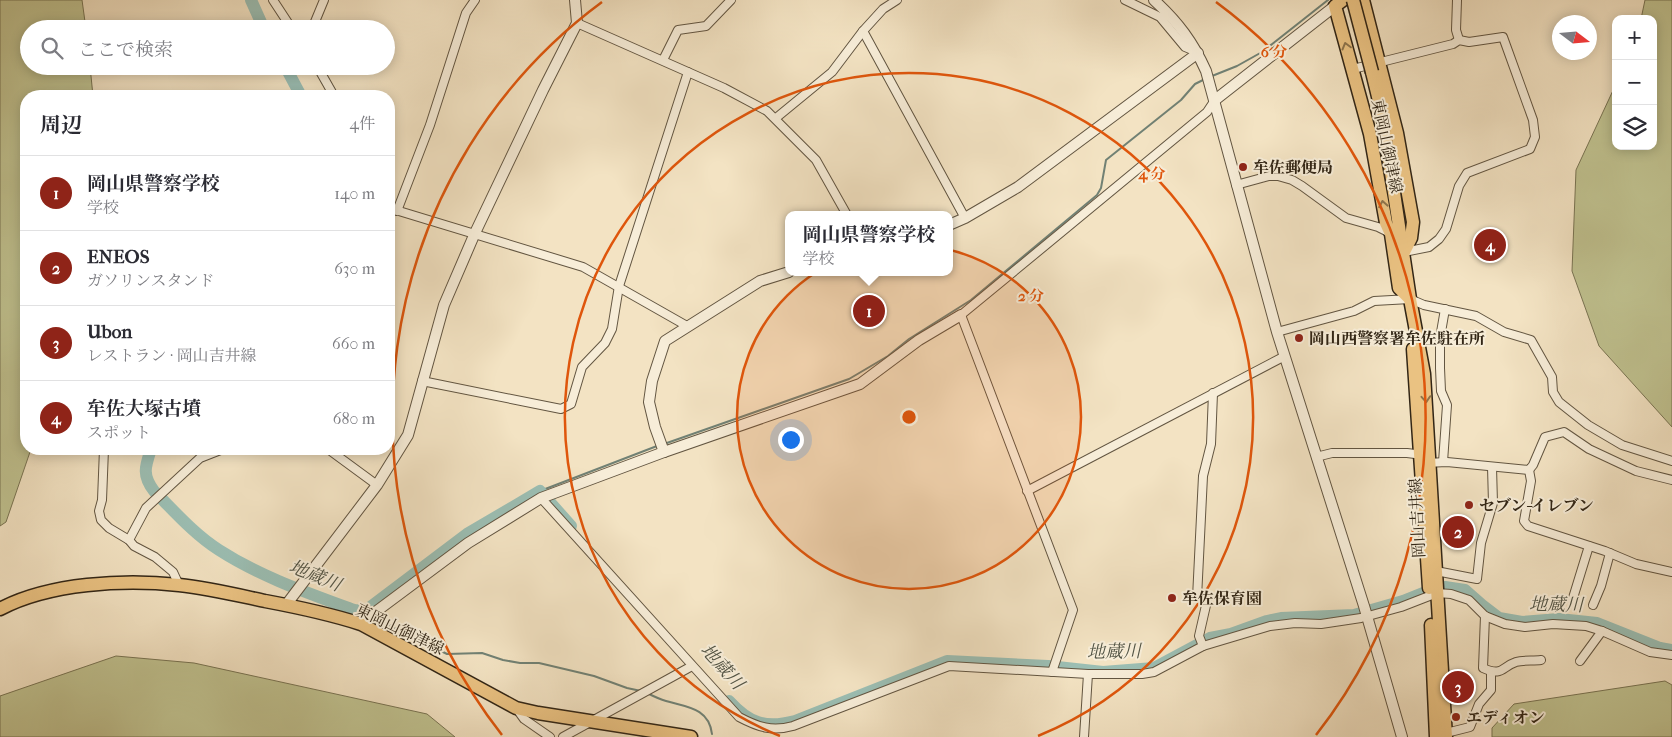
<!DOCTYPE html>
<html lang="ja">
<meta charset="utf-8">
<style>
:root{--surface:#fff;--page:#f7f7f7;--text:#2b2b33;--muted:#7c7c81;--line:#e1e1e2;--accent:#8f2418}
body{margin:0;font-family:"IM FELL French Canon","Noto Serif JP",serif;background:var(--page);color:var(--text)}
.controls{position:absolute;right:15px;top:15px;display:grid;overflow:hidden;border-radius:10px;box-shadow:0 2px 12px #0003}
.controls button{width:45px;height:45px;display:grid;place-items:center;padding:0;border:0;border-bottom:1px solid var(--line);background:var(--surface);color:var(--text);font:25px sans-serif}
.compass{position:absolute;left:1552px;top:15px;width:45px;height:45px;border-radius:50%;background:var(--surface);box-shadow:0 2px 12px #0003;rotate:106deg}
.you{position:absolute;left:790px;top:439px;width:18px;height:18px;margin:-12px;border:4px solid #fff;border-radius:50%;background:#1a73e8;box-shadow:0 0 0 8px #1a73e833}
.badge{display:grid;place-items:center;width:32px;height:32px;border-radius:50%;background:var(--accent);color:#fff;font-size:16px;font-weight:700}
.pin{position:absolute;translate:-50% -50%;border:2px solid #fff;box-shadow:0 1px 5px #0006}
.popup{position:absolute;left:785px;top:211px;width:168px;height:65px;box-sizing:border-box;display:grid;place-content:center;border-radius:10px;background:var(--surface);filter:drop-shadow(0 1px 4px #0005);font-size:16px;white-space:nowrap;color:var(--muted)}
.popup b{font-size:19px;color:var(--text)}
.popup::after{content:'';position:absolute;left:50%;top:100%;margin-left:-10px;border:10px solid transparent;border-top-color:var(--surface)}
.list{margin:0;padding:0;list-style:none}
h2{display:flex;justify-content:space-between;align-items:center;height:65px;margin:0;padding:0 20px;font-size:21px}
h2 small{font-size:16px;font-weight:400;color:var(--muted)}
.list li{display:grid;grid-template-columns:32px 1fr auto;gap:15px;align-items:center;box-sizing:border-box;height:75px;padding:0 20px;border-top:1px solid var(--line)}
.list b{display:block;font-size:19px;white-space:nowrap}
.list p{margin:0;font-size:16px;white-space:nowrap;color:var(--muted)}
.list em{font-size:16px;font-style:normal;color:var(--muted)}
.icon{flex:none;width:28px;height:28px;fill:none;stroke:currentColor;stroke-width:2;stroke-linecap:round;stroke-linejoin:round}
.map{position:relative;flex:none;width:1672px;height:737px;overflow:hidden}
.search{position:absolute;background:var(--surface);box-shadow:0 2px 12px #0003;left:20px;top:20px;width:375px;height:55px;display:flex;align-items:center;gap:12px;box-sizing:border-box;padding:0 18px;border-radius:28px;color:var(--muted);font-size:19px}
.panel{position:absolute;background:var(--surface);box-shadow:0 2px 12px #0003;left:20px;top:90px;width:375px;height:365px;border-radius:20px}
.map>svg:first-child{display:block}
.green{fill:#c0c290;stroke:#797453}
.lines{fill:none;stroke-linecap:round;stroke-linejoin:round}
.stream{stroke:#718174;stroke-width:2}
.river{stroke:#9bbeb3;stroke-width:12}
.minor-casing{stroke:#625541;stroke-width:10}
.tertiary-casing{stroke:#625541;stroke-width:12}
.primary-casing{stroke:#322616;stroke-width:15}
.minor{stroke:#f7edd8;stroke-width:8}
.tertiary{stroke:#f7edd8;stroke-width:10}
.primary{stroke:#eac282;stroke-width:12}
.primary-bridge-casing{stroke:#322616;stroke-width:15;stroke-linecap:butt}
.primary-bridge{stroke:#eac282;stroke-width:12}
.oneway{stroke:#8e744c}
.ring{fill:none;stroke:#df560c;stroke-width:2.5}
.poi-dot{fill:#8f2418;stroke:#f7edd8;stroke-width:2}
.labels{text-anchor:middle;dominant-baseline:central;stroke-width:4;stroke-linejoin:round;paint-order:stroke}
.street-label{font-size:16px;fill:#322616;stroke:#f7edd8}
.poi-label{font-size:16px;font-weight:bold;fill:#322616;stroke:#f7edd8;text-anchor:start}
.water-label{font-size:18px;font-style:italic;fill:#525445;stroke:#f7edd8}
.centre{fill:#df560c;stroke:#f7edd8;stroke-width:2.5}
.ring-label{font-size:15px;text-anchor:middle;font-weight:bold;fill:#df560c;stroke:#f7edd8;stroke-width:4;stroke-linejoin:round;paint-order:stroke}
</style>
<div class="map">
<svg width="1672" height="737" viewBox="0 0 1672 737">
<rect width="100%" height="100%" fill="#f3e3c3"/>
<filter id="stains"><feTurbulence type="fractalNoise" baseFrequency=".004" numOctaves="4"/><feColorMatrix values="0 0 0 0 .2 0 0 0 0 .09 0 0 0 0 .02 0 0 0 .5 -.17"/></filter>
<radialGradient id="worn" r=".72"><stop offset=".6" stop-color="#630" stop-opacity="0"/><stop offset="1" stop-color="#630" stop-opacity=".3"/></radialGradient>
<g class="green">
<path d="M0 0H82L86 29H29V66H90L93 96H26V449H31L6 522 0 526Z"/>
<path d="M1645 0H1672V427L1599 346 1572 271 1576 170 1616 84V146H1653V19H1641Z"/>
<path d="M116 656 194 663 427 714 455 737H0V696Z"/>
<path d="M1665 681 1672 685V737H1492V728L1514 704Z"/>
</g>
<g class="lines">
<g class="stream">
<path d="M1212 76 1237 66 1262 52 1328 0"/>
<path d="M664 444 849 379 888 356 909 339 971 300 1097 195 1101 188 1106 160 1181 100 1195 84 1205 79"/>
<path d="M540 491 657 446"/>
<path d="M373 617 447 654 482 653 503 660 520 663H539L594 676 627 688 641 691"/>
<path d="M647 693C653 696 659 699 666 701 687 707 709 708 712 734"/>
</g>
<g class="river">
<path d="M251 0 264 29"/>
<path d="M285 66 301 96"/>
<path d="M151 449C145 467 142 475 154 491 174 511 195 535 219 550 261 577 308 593 354 610L365 611 467 534 540 491 571 526"/>
<path d="M1445 587 1465 590 1482 605 1499 618 1522 622 1559 619 1597 623 1660 648 1672 650"/>
<path d="M729 701C749 723 765 729 795 721L947 661 1048 666 1103 672 1154 668 1210 638 1231 634 1267 621 1281 618 1354 615 1403 601 1423 593"/>
</g>
<defs>
<g id="minor">
<path d="M273 0 292 29"/>
<path d="M1125 0 1160 17 1185 47 1197 52"/>
<path d="M1457 0 1456 30 1459 40"/>
<path d="M577 23 724 88 767 111 816 160 847 215"/>
<path d="M312 29 324 0"/>
<path d="M863 31 965 218"/>
<path d="M663 60 678 30 706 26 731 0"/>
<path d="M317 66 334 96"/>
<path d="M1353 69 1453 44 1459 40 1469 42 1503 37 1533 120 1535 137 1530 149 1467 173 1459 186 1446 229 1439 239 1429 247 1404 252"/>
<path d="M776 118 832 72 863 31 883 9 897 0"/>
<path d="M1236 185 1269 176H1278L1292 180 1302 186 1346 218 1378 227 1390 233"/>
<path d="M389 208 583 267 687 326"/>
<path d="M397 211 430 125 466 13 475 0"/>
<path d="M1277 332 1354 311 1374 301 1410 299 1424 305 1476 316 1504 332 1531 340 1552 377 1553 392 1559 402 1588 425 1622 445 1672 461"/>
<path d="M422 381 561 409 571 404 582 367 605 343 612 329 619 286 688 72"/>
<path d="M104 449 102 500 99 511 101 520 109 528 129 540 134 546 155 557 173 572 179 585"/>
<path d="M328 449 377 485"/>
<path d="M1316 457 1332 453H1407L1423 455"/>
<path d="M1443 462 1447 405 1441 391 1440 368V338L1445 309"/>
<path d="M1426 463 1447 462 1529 470 1533 465 1545 437 1564 432 1589 449 1636 471 1672 480"/>
<path d="M1529 470 1531 481 1524 521 1528 526 1605 551 1636 564 1672 572"/>
<path d="M1027 491 1285 356"/>
<path d="M541 498 739 717C758 727 772 732 793 726L949 666 1088 674H1142L1154 672 1203 646 1270 626 1295 623 1321 624 1361 618 1401 607 1437 593 1451 594 1469 600 1485 616 1505 624 1525 627 1553 624 1586 626 1602 631 1650 652 1672 655"/>
<path d="M129 540 146 508 200 458 223 449"/>
<path d="M1436 571 1477 579 1481 543 1493 503 1492 467"/>
<path d="M1573 598 1589 546"/>
<path d="M1593 605 1601 586 1610 553"/>
<path d="M1485 616 1483 668C1503 677 1501 667 1516 662 1523 660 1533 661 1541 660"/>
<path d="M1203 646 1199 636 1207 601 1197 598 1203 476 1211 444 1213 393"/>
<path d="M1580 661 1602 631"/>
<path d="M1052 672 1073 610 961 315 1207 112 1215 100"/>
<path d="M516 708 524 719 550 737"/>
<path d="M1446 733 1470 727 1479 704 1491 690V672"/>
<path d="M563 737 692 666"/>
<path d="M1084 737 1088 674"/>
</g>
<g id="tertiary">
<path d="M1154 0C1178 22 1193 42 1206 71L1277 332 1364 606 1402 737"/>
<path d="M1215 100 1335 6"/>
<path d="M949 225 965 218 1018 187 1198 53"/>
<path d="M664 452 655 427 649 402 652 381 665 341 760 281 789 272"/>
<path d="M286 605 377 485 408 435 444 305 475 233 543 90 577 23 575 0"/>
<path d="M361 624 366 619 468 543 541 498 664 452 860 384 919 340 961 315"/>
</g>
<g id="primary">
<path d="M1343 0 1335 6 1370 134 1386 223 1391 234 1399 288 1410 299"/>
<path d="M1363 0 1397 133 1413 222 1411 238 1404 252"/>
<path d="M1372 72 1382 113 1410 299 1424 374 1446 737"/>
<path d="M1413 349 1429 588"/>
<path d="M0 609C49 583 124 579 179 585 208 588 237 595 265 601 297 607 330 614 361 624L516 708 538 713 691 737"/>
<path d="M1431 625 1436 737"/>
</g>
</defs>
<use href="#minor" class="minor-casing"/>
<use href="#tertiary" class="tertiary-casing"/>
<use href="#primary" class="primary-casing"/>
<use href="#minor" class="minor"/>
<use href="#tertiary" class="tertiary"/>
<use href="#primary" class="primary"/>
<defs>
<path id="primary-bridge" d="M1353 0 1372 72"/>
</defs>
<use href="#primary-bridge" class="primary-bridge-casing"/>
<use href="#primary-bridge" class="primary-bridge"/>
</g>
<defs><path id="oneway-chevron" d="M-2-3.5L2.5 0L-2 3.5" fill="none" stroke-width="1.6" stroke-linecap="round" stroke-linejoin="round" transform="scale(1.25)"/></defs>
<g class="oneway">
<use href="#oneway-chevron" transform="translate(1346 46) rotate(-105)"/>
<use href="#oneway-chevron" transform="translate(1383 204) rotate(-100)"/>
<use href="#oneway-chevron" transform="translate(1426 399) rotate(86)"/>
</g>
<circle cx="909" cy="417" r="172" fill="#df560c" fill-opacity=".12"/>
<g class="ring">
<circle cx="909" cy="417" r="172"/>
<path d="M780 736A344 344 0 1 1 1038 736"/>
<path d="M502 735A516 516 0 0 1 602 2M1216 2A516 516 0 0 1 1316 735"/>
</g>
<g class="poi-dot">
<circle cx="1243" cy="167" r="5"/>
<circle cx="1299" cy="338" r="5"/>
<circle cx="1469" cy="505" r="5"/>
<circle cx="1172" cy="598" r="5"/>
<circle cx="1456" cy="717" r="5"/>
</g>
<g class="labels">
<g class="street-label">
<text transform="translate(1387 146) rotate(78)">東岡山御津線</text>
<text transform="translate(1417 518) rotate(-93)">岡山吉井線</text>
<text transform="translate(400 629) rotate(26)">東岡山御津線</text>
</g>
<g class="poi-label">
<text x="1253" y="167">牟佐郵便局</text>
<text x="1309" y="338">岡山西警察署牟佐駐在所</text>
<text x="1479" y="505">セブン-イレブン</text>
<text x="1182" y="598">牟佐保育園</text>
<text x="1466" y="717">エディオン</text>
</g>
<g class="water-label">
<text transform="translate(315 576) rotate(22)">地蔵川</text>
<text transform="translate(1556 605) rotate(1)">地蔵川</text>
<text transform="translate(1114 652) rotate(-1)">地蔵川</text>
<text transform="translate(722 667) rotate(48)">地蔵川</text>
</g>
</g>
<circle cx="909" cy="417" r="8" class="centre"/>
<g class="ring-label">
<text x="1274" y="57">6 分</text>
<text x="1152" y="179">4 分</text>
<text x="1031" y="301">2 分</text>
</g>
<rect width="100%" height="100%" filter="url(#stains)"/>
<rect width="100%" height="100%" fill="url(#worn)"/>
</svg>
<div class="controls">
<button>+</button>
<button>−</button>
<button><svg class="icon" aria-label="layers" viewBox="0 0 24 24"><path d="M12 4l9 5-9 5-9-5zM3 14l9 5 9-5"/></svg></button>
</div>
<svg class="compass" viewBox="-18 -18 36 36"><path d="M0-13l5 13h-10z" fill="#e53935"/><path d="M0 13l5-13h-10z" fill="#7c7c81"/></svg>
<div class="you"></div>
<div class="pin badge" style="left:869px;top:311px">1</div>
<div class="popup"><b>岡山県警察学校</b>学校</div>
<div class="pin badge" style="left:1458px;top:532px">2</div>
<div class="pin badge" style="left:1458px;top:687px">3</div>
<div class="pin badge" style="left:1490px;top:245px">4</div>
<div class="search"><svg class="icon" aria-label="search" viewBox="0 0 24 24"><circle cx="10" cy="10" r="6"/><path d="M15 15l6 6"/></svg>ここで検索</div>
<section class="panel">
<h2>周辺<small>4件</small></h2>
<ul class="list">
<li><span class="badge">1</span><div><b>岡山県警察学校</b><p>学校</p></div><em>140 m</em></li>
<li><span class="badge">2</span><div><b>ENEOS</b><p>ガソリンスタンド</p></div><em>630 m</em></li>
<li><span class="badge">3</span><div><b>Ubon</b><p>レストラン · 岡山吉井線</p></div><em>660 m</em></li>
<li><span class="badge">4</span><div><b>牟佐大塚古墳</b><p>スポット</p></div><em>680 m</em></li>
</ul>
</section>
</div>
